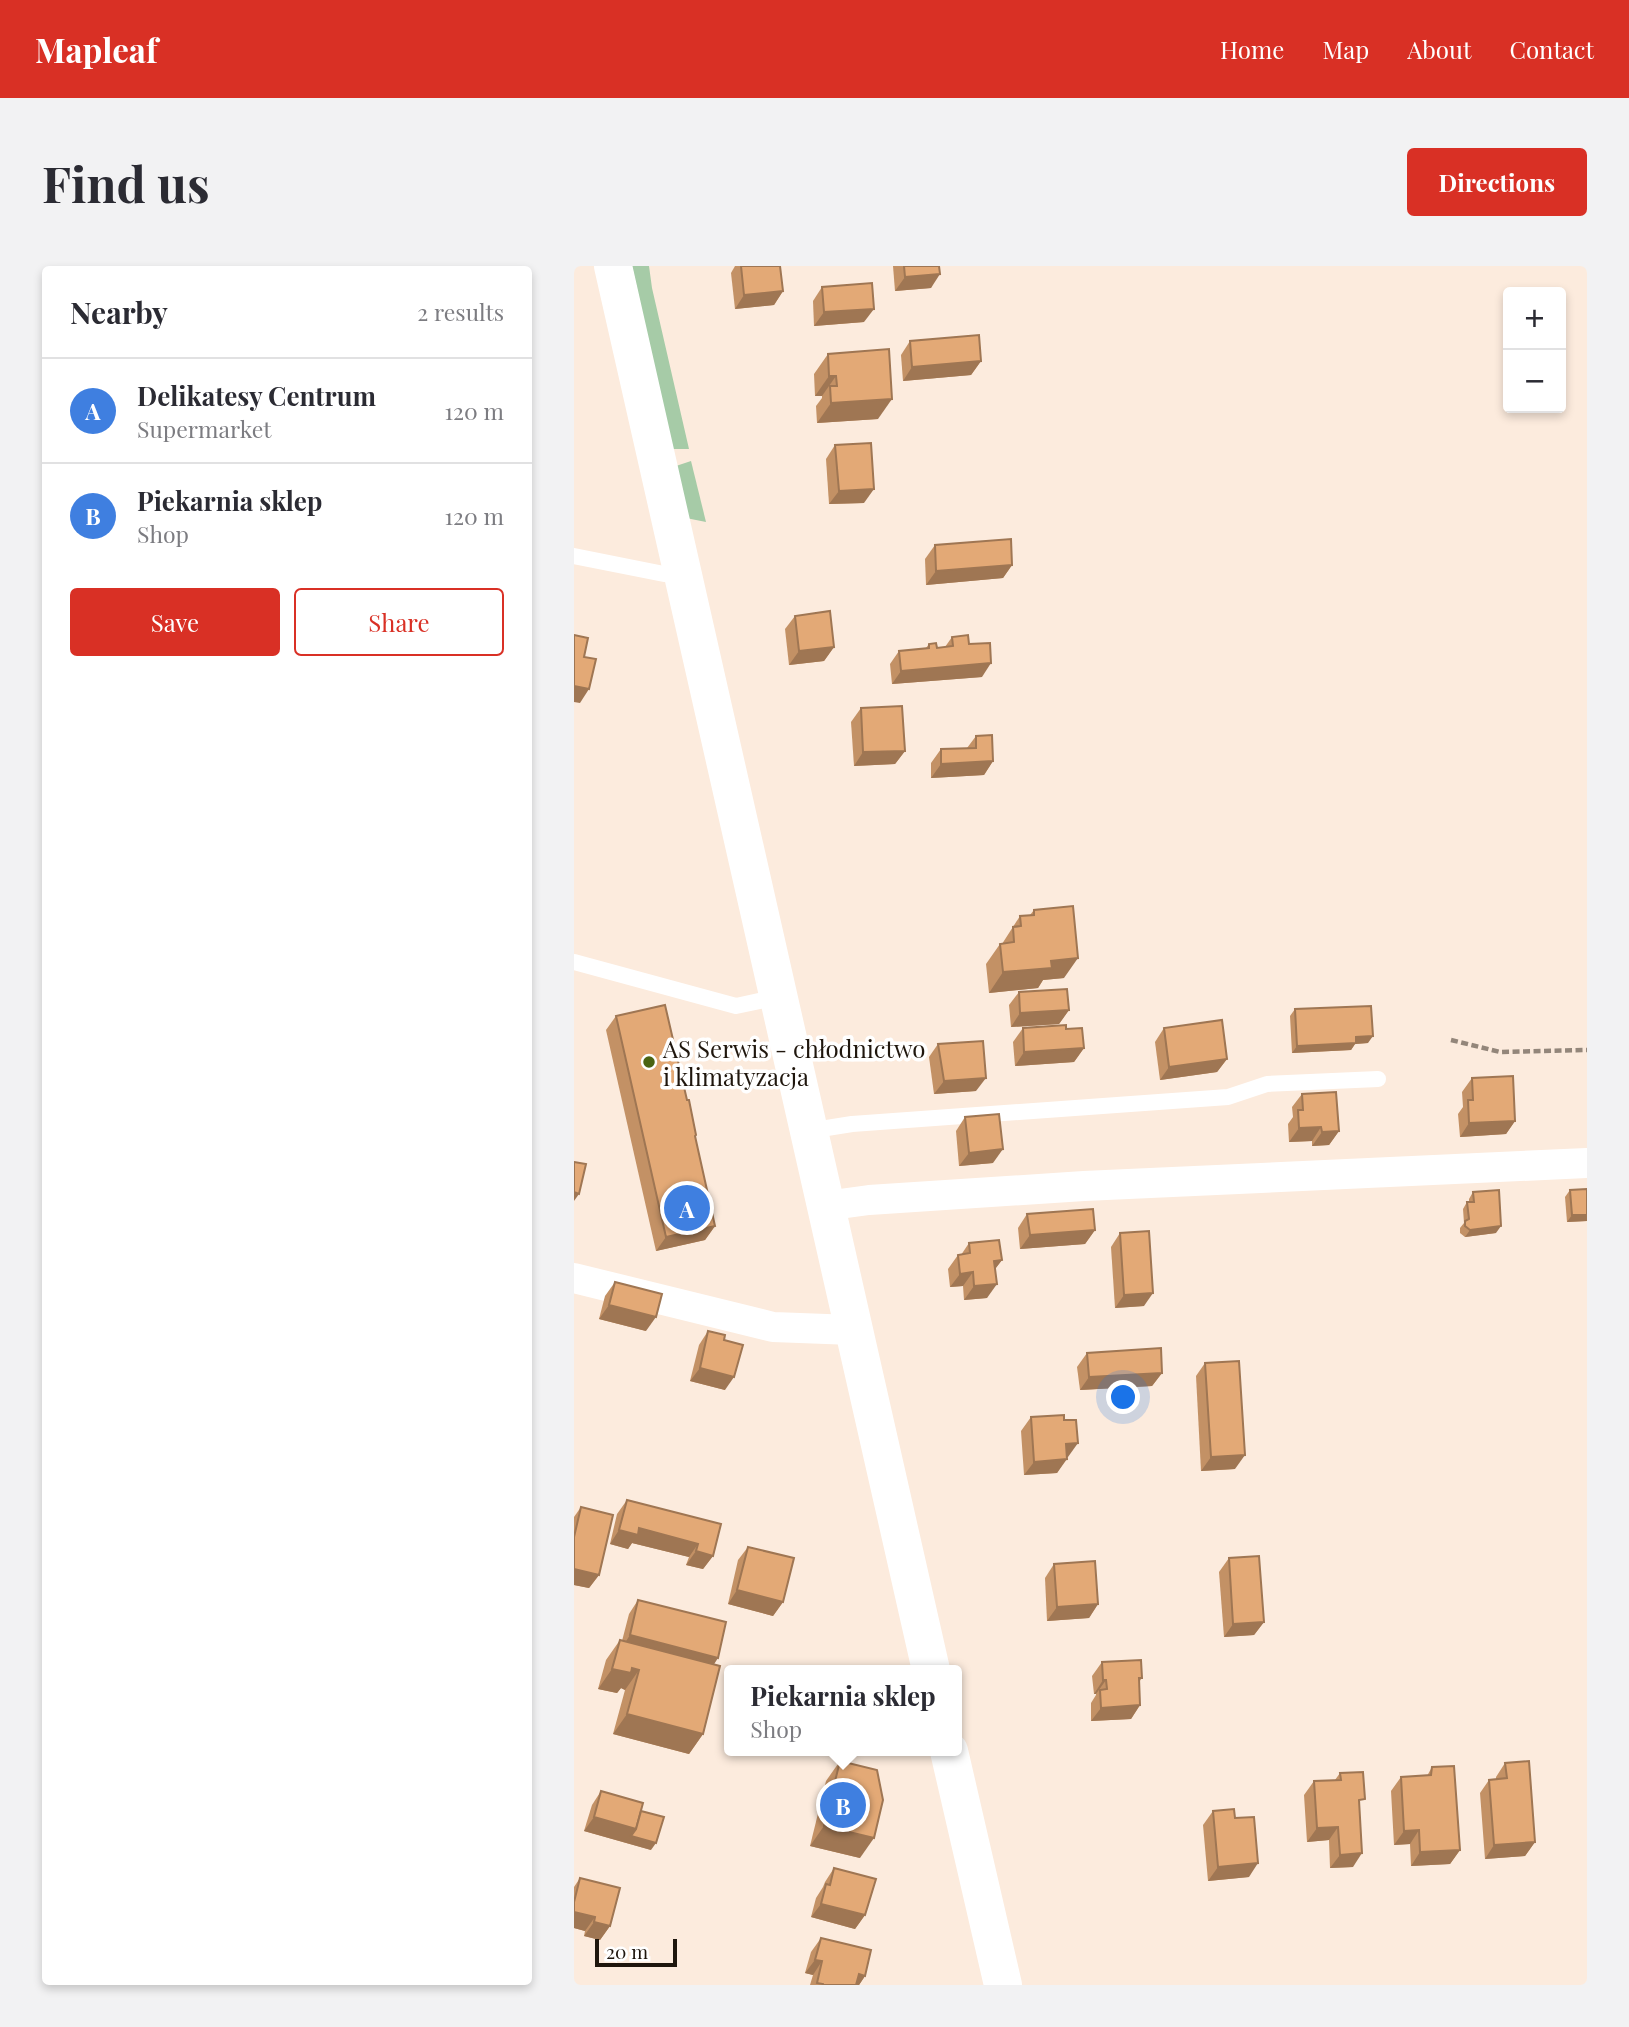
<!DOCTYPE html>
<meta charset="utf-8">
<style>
:root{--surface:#fff;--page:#f2f2f3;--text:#2b2b33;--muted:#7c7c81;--line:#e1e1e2;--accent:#d93025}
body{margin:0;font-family:"Playfair Display",serif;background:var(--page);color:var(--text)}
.controls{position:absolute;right:21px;top:21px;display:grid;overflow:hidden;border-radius:7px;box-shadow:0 4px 10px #0003}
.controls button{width:63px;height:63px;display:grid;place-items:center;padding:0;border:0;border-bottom:2px solid var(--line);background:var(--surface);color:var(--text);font:35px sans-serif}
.scale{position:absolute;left:21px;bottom:18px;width:82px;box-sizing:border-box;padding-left:7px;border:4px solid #1f160d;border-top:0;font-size:19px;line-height:24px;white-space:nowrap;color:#1f160d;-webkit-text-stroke:5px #fff;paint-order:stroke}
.you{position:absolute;left:550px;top:1132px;width:24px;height:24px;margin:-18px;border:5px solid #fff;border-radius:50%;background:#1a73e8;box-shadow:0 0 0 10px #1a73e833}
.badge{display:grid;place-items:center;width:46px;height:46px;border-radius:50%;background:var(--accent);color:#fff;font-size:23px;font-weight:700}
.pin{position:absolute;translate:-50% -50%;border:4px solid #fff;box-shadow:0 2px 7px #0006}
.popup{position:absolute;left:150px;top:1399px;width:238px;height:91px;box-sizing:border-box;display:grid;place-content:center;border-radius:7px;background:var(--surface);filter:drop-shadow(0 2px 5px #0005);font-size:23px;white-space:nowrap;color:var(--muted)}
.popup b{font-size:26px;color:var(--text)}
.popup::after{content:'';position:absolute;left:50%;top:100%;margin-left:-14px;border:14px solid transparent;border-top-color:var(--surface)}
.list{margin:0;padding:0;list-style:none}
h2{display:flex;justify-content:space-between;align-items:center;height:91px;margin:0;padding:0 28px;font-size:30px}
h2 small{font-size:23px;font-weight:400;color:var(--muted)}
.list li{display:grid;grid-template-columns:46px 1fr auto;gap:21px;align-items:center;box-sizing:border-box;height:105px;padding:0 28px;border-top:2px solid var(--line)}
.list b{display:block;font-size:26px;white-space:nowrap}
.list p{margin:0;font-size:23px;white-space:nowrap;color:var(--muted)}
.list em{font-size:23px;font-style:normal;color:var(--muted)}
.actions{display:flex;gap:14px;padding:21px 28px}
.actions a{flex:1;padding:16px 0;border:2px solid var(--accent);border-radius:7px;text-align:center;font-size:24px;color:var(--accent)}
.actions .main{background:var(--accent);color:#fff}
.map{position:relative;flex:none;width:1013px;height:1719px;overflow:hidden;border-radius:7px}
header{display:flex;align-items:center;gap:42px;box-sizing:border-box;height:98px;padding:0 35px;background:var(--accent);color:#fff}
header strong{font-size:33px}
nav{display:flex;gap:38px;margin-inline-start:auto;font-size:24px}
.intro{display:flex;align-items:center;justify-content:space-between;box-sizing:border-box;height:168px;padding:0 42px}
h1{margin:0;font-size:49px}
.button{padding:18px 32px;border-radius:7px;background:var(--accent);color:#fff;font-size:24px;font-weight:700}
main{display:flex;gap:42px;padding:0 42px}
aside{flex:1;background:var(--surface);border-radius:7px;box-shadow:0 4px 10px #0003}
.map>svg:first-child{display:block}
.green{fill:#a6cba7}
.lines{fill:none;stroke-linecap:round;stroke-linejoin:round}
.path{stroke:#93867a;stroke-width:4.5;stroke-dasharray:7 3.5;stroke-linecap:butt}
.service{stroke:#fff;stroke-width:16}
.minor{stroke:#fff;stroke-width:30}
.primary{stroke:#fff;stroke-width:38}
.wall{fill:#c39165}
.shaded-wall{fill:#9f7653}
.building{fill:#e3a976;stroke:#9f7653;stroke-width:2}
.poi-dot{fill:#4a6312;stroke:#fff;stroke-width:2.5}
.labels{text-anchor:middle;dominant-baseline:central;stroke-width:7;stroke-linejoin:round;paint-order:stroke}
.poi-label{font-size:24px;fill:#1f160d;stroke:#fff;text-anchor:start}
</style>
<header>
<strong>Mapleaf</strong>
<nav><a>Home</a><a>Map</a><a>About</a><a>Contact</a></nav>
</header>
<div class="intro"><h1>Find us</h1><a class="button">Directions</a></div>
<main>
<aside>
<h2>Nearby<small>2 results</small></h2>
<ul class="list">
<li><span class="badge" style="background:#3f7fe0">A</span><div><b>Delikatesy Centrum</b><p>Supermarket</p></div><em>120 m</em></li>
<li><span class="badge" style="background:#3f7fe0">B</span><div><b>Piekarnia sklep</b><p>Shop</p></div><em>120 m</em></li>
</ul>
<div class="actions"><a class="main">Save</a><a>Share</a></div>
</aside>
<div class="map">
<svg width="1013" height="1719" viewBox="0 0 1013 1719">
<rect width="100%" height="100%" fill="#fcebdd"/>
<g class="green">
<path d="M58 0H75L78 22 115 183H98Z"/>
<path d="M117 195 132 256 112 252 102 200Z"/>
</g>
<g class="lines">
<path class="path" d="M877 774 926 786 1013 784"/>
<g class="service">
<path d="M0 290 90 308 108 306"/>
<path d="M0 696 162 740 204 731"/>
<path d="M234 865 278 858 654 831 693 818 804 813"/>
</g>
<g class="minor">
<path d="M251 940 295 934 510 920 1013 897"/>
<path d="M0 1012 199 1061 279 1064"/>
</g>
<g class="primary">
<path d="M39 0 357 1404"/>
<path d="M375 1485 429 1719"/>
</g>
</g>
<g class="wall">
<path d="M161 0H206L209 25 200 39 161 43 157 7Z"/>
<path d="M319 0H365L357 22 321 25Z"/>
<path d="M248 21 290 56 240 60 239 35Z"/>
<path d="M336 75 407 95 397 109 329 115 327 89Z"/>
<path d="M254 88 304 153 243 157 242 140 248 132V130H241L240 108Z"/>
<path d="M261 179 290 237 255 238 252 193Z"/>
<path d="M361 279 438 299 429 312 352 319 351 293Z"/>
<path d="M221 350 260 381 250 395 215 399 211 363Z"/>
<path d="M378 371 395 378 408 411 318 418 316 398 325 385 352 382 355 378 363 382 371 381Z"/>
<path d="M287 442 331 485 321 498 280 500 277 456Z"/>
<path d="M402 470 419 495 410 509 357 512V497L367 483 393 482Z"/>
<path d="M460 644 490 712 469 714 464 722 415 727 412 698 426 678H428L446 650 456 649Z"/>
<path d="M445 726 495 744 485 758 437 761 435 739Z"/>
<path d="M721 743 794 777 781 778 777 784 718 787 716 750Z"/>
<path d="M42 750 121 871 141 960 131 974 82 985 32 764Z"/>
<path d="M449 762 510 782 500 796 441 800 439 776Z"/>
<path d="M590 762 653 793 643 806 586 814 581 776Z"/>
<path d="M364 778 402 825 360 828 355 791Z"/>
<path d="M898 812 941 855 932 868 886 871 884 848 889 841 888 826Z"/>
<path d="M728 828 765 865 755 879 738 880V875L715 876 714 858 719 851 718 841Z"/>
<path d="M391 851 419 897 385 900 382 865Z"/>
<path d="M1013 923V955L993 956 991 931 996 924Z"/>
<path d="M899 926 922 967 891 971 886 967V962L890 957 889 943 893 936H895V933Z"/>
<path d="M453 948 521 964 511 978 446 983 444 962Z"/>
<path d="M546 967 570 1040 541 1042 537 981Z"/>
<path d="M395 977 428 994 421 1003 413 1032 390 1034 389 1020 376 1021 374 1003 384 989H387Z"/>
<path d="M41 1016 72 1065 25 1053 31 1030Z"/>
<path d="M134 1065 150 1074 151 1124 116 1115 125 1079Z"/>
<path d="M513 1087 588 1107 578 1120 506 1124 503 1101Z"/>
<path d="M631 1097 661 1203 627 1205 622 1110Z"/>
<path d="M457 1151 494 1191H493L483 1207 450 1209 447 1165Z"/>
<path d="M53 1234 147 1258 139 1290 129 1303 112 1299 115 1291 58 1277 54 1283 36 1278 43 1248Z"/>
<path d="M7 1241 25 1309 15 1322 0 1319V1251Z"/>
<path d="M174 1281 209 1336 199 1350 154 1338 164 1294Z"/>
<path d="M655 1292 690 1356 680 1369 650 1371 645 1306Z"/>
<path d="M480 1298 524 1338 515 1352 473 1355 471 1312Z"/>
<path d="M64 1334 140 1398 129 1468 115 1488 39 1468 51 1424 47 1422 43 1427 24 1423 32 1394 46 1374 48 1375 55 1348Z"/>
<path d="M528 1396 568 1412 565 1416 566 1439 557 1453 517 1455V1437L522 1429V1428H520L518 1410Z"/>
<path d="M266 1495 286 1592 236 1580 252 1515Z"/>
<path d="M931 1497 961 1576 951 1590 911 1593 906 1527 915 1514 922 1513V1511Z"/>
<path d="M858 1501 886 1584 876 1598 837 1600 836 1578 820 1579 817 1525 827 1511 853 1510Z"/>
<path d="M766 1507 786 1541 779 1601 756 1602 755 1574 733 1576 730 1529 740 1515 761 1514Z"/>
<path d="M27 1525 67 1545 77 1584 10 1565 18 1539Z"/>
<path d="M639 1545 675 1611 634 1615 629 1559Z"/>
<path d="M260 1602 291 1649 281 1663 237 1651 242 1632 249 1621 251 1616Z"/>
<path d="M6 1612 36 1660 26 1674 10 1670 11 1665 0 1662V1621Z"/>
<path d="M247 1672 291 1710 285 1719H236L239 1709 231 1707 237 1686Z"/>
</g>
<g class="shaded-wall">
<path d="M366 8 357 22 321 25 331 11Z"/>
<path d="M209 25 200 39 161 43 170 29Z"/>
<path d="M300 43 290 56 240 60 250 46Z"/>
<path d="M407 95 397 109 329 115 338 101Z"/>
<path d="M255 110H262L248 130H241Z"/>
<path d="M318 133 304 153 243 157 257 137Z"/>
<path d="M300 223 290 237 255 238 265 225Z"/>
<path d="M438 299 429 312 352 319 362 305Z"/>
<path d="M260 381 250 395 215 399 225 385Z"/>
<path d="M417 397 408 411 318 418 327 405Z"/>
<path d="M0 420 15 423 6 437 0 436Z"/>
<path d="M331 485 321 498 280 500 289 486Z"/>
<path d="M419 495 410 509 357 512 367 498Z"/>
<path d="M504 692 490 712 469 714 464 722 415 727 429 706 477 695Z"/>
<path d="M495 744 485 758 437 761 446 747Z"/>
<path d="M799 770 794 777 781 778 777 784 718 787 723 780 782 771Z"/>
<path d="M510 782 500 796 441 800 450 786Z"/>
<path d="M653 793 643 806 586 814 595 801Z"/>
<path d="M412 812 402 825 360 828 370 815Z"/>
<path d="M941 855 932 868 886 871 895 857Z"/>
<path d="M747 861 738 875 715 876 725 862Z"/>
<path d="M765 865 755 879 738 880 748 866Z"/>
<path d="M429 883 419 897 385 900 395 887Z"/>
<path d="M0 926 5 928 0 935Z"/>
<path d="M998 949H1013V955L993 956Z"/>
<path d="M141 960 131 974 82 985 92 971Z"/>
<path d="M927 960 922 967 891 971 896 964Z"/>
<path d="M521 964 511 978 446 983 456 969Z"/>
<path d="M428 994 418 1007 420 995Z"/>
<path d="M399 1006 389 1020 376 1021 386 1008Z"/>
<path d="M423 1018 413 1032 390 1034 400 1020Z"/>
<path d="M579 1027 570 1040 541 1042 550 1029Z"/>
<path d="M35 1039 82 1051 72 1065 25 1053Z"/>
<path d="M126 1102 160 1111 151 1124 116 1115Z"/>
<path d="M588 1107 578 1120 506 1124 515 1111Z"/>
<path d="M504 1177 494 1191 482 1192 492 1178Z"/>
<path d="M671 1189 661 1203 627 1205 637 1191Z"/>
<path d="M493 1193 483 1207 450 1209 460 1196Z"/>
<path d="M65 1262 124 1278 115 1291 58 1277 54 1283 36 1278 45 1264Z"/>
<path d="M122 1285 139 1290 129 1303 112 1299Z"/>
<path d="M0 1303 25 1309 15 1322 0 1319Z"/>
<path d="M163 1324 209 1336 199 1350 154 1338Z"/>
<path d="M524 1338 515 1352 473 1355 483 1341Z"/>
<path d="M690 1356 680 1369 650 1371 659 1358Z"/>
<path d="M56 1369 144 1392 135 1406 47 1383Z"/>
<path d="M58 1402 65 1404 51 1424 47 1422 43 1427 24 1423 38 1403Z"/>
<path d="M529 1414H532L522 1428H520Z"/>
<path d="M566 1439 557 1453 517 1455 527 1442Z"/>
<path d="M53 1448 129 1468 115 1488 39 1468Z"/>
<path d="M196 1485H214L212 1488Z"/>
<path d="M20 1551 62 1563 82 1577 77 1584 10 1565Z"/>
<path d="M250 1560 300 1572 286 1592 236 1580Z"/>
<path d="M764 1561 755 1574 733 1576 743 1562Z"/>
<path d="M845 1564 836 1578 820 1579 830 1565Z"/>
<path d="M961 1576 951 1590 911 1593 920 1579Z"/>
<path d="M886 1584 876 1598 837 1600 846 1586Z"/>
<path d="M788 1587 779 1601 756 1602 766 1589Z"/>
<path d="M684 1597 675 1611 634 1615 644 1601Z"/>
<path d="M247 1638 291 1649 281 1663 237 1651Z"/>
<path d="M0 1646 21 1651 11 1665 0 1662Z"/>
<path d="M20 1656 36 1660 26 1674 10 1670Z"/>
<path d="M241 1694 248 1695 239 1709 231 1707Z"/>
<path d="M285 1708 291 1710 285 1719H277Z"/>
</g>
<g class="building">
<path d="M167 0H206L209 25 170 29Z"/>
<path d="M330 0H365L366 8 331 11Z"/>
<path d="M298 17 300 43 250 46 248 21Z"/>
<path d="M405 69 407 95 338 101 336 75Z"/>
<path d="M315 83 318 133 257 137 256 120H263L262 110H255L254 88Z"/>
<path d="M297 177 300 223 265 225 261 179Z"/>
<path d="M437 273 438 299 362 305 361 279Z"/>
<path d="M256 345 260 381 225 385 221 350Z"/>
<path d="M0 369 14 372 10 391 22 393 15 423 0 420Z"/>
<path d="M394 369 395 378 416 377 417 397 327 405 325 385 355 382V378L362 377 363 382 379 380 378 371Z"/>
<path d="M328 440 331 485 289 486 287 442Z"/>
<path d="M418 469 419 495 367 498V483L402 482V470Z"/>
<path d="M499 640 504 692 477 695 478 702 429 706 426 678 440 676 439 661 447 660 446 650 460 649V644Z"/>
<path d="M493 723 495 744 446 747 445 726Z"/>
<path d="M91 739 113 834H115L122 869 121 870 141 960 92 971 42 750Z"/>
<path d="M797 740 799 770 782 771V777L723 780 721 743Z"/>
<path d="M648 754 653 793 595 801 590 762Z"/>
<path d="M492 759V763L508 762 510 782 450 786 449 762Z"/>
<path d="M409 775 412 812 370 815 364 778Z"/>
<path d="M939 810 941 855 895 857 894 834H899L898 812Z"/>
<path d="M762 826 765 865 748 866 747 861 725 862 724 844H729L728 828Z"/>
<path d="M425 848 429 883 395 887 391 851Z"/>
<path d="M0 896 12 898 5 928 0 926Z"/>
<path d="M1013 923V949H998L996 924Z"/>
<path d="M925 924 927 960 896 964 891 960V955L895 953 893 936H900L899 926Z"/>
<path d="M519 943 521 964 456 969 453 948Z"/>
<path d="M575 965 579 1027 550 1029 546 967Z"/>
<path d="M425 974 428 994 420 995 423 1018 400 1020 399 1006 386 1008 384 989 396 987 395 977Z"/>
<path d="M41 1016 88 1028 82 1051 35 1039Z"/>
<path d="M134 1065 151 1069 150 1074 169 1079 160 1111 126 1102Z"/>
<path d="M587 1082 588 1107 515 1111 513 1087Z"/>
<path d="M665 1095 671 1189 637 1191 631 1097Z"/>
<path d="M490 1149V1154H502L504 1177 492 1178 493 1193 460 1196 457 1151Z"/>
<path d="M53 1234 147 1258 139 1290 122 1285 124 1278 65 1262 64 1269 45 1264Z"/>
<path d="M7 1241 39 1249 25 1309 0 1303V1271Z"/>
<path d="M174 1281 220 1292 209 1336 163 1324Z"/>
<path d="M685 1290 690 1356 659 1358 655 1292Z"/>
<path d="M521 1295 524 1338 483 1341 480 1298Z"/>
<path d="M64 1334 152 1356 144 1392 56 1369Z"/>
<path d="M46 1374 146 1400 129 1468 53 1448 65 1404 58 1402 57 1407 38 1403Z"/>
<path d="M567 1394 568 1412H565L566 1439 527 1442 526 1424 533 1423 532 1414H529L528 1396Z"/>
<path d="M266 1495 303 1504 309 1534 300 1572 250 1560Z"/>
<path d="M955 1495 961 1576 920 1579 915 1514 933 1512 931 1497Z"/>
<path d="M880 1500 886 1584 846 1586 845 1564 830 1565 827 1511 857 1509 858 1501Z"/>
<path d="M789 1506 791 1533 785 1534 788 1587 766 1589 764 1561 743 1562 740 1515 767 1514 766 1507Z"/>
<path d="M27 1525 69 1537 62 1563 20 1551Z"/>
<path d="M660 1543 661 1552 680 1551 684 1597 644 1601 639 1545Z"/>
<path d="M67 1545 90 1551 82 1577 57 1570 62 1563Z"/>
<path d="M260 1602 302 1613 291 1649 247 1638 252 1618 256 1619Z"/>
<path d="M6 1612 46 1622 36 1660 20 1656 21 1651 0 1646V1636Z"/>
<path d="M247 1672 297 1684 291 1710 285 1708 282 1719H249V1718L243 1717 248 1695 241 1694Z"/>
</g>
<circle class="poi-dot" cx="75" cy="796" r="7"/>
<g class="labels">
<g class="poi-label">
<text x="89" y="782">AS Serwis - chłodnictwo<tspan x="89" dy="28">i klimatyzacja</tspan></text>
</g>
</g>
</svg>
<div class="controls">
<button>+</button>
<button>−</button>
</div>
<div class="scale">20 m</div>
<div class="you"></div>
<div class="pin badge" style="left:113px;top:942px;background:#3f7fe0">A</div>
<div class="pin badge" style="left:269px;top:1539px;background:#3f7fe0">B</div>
<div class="popup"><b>Piekarnia sklep</b>Shop</div>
</div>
</main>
